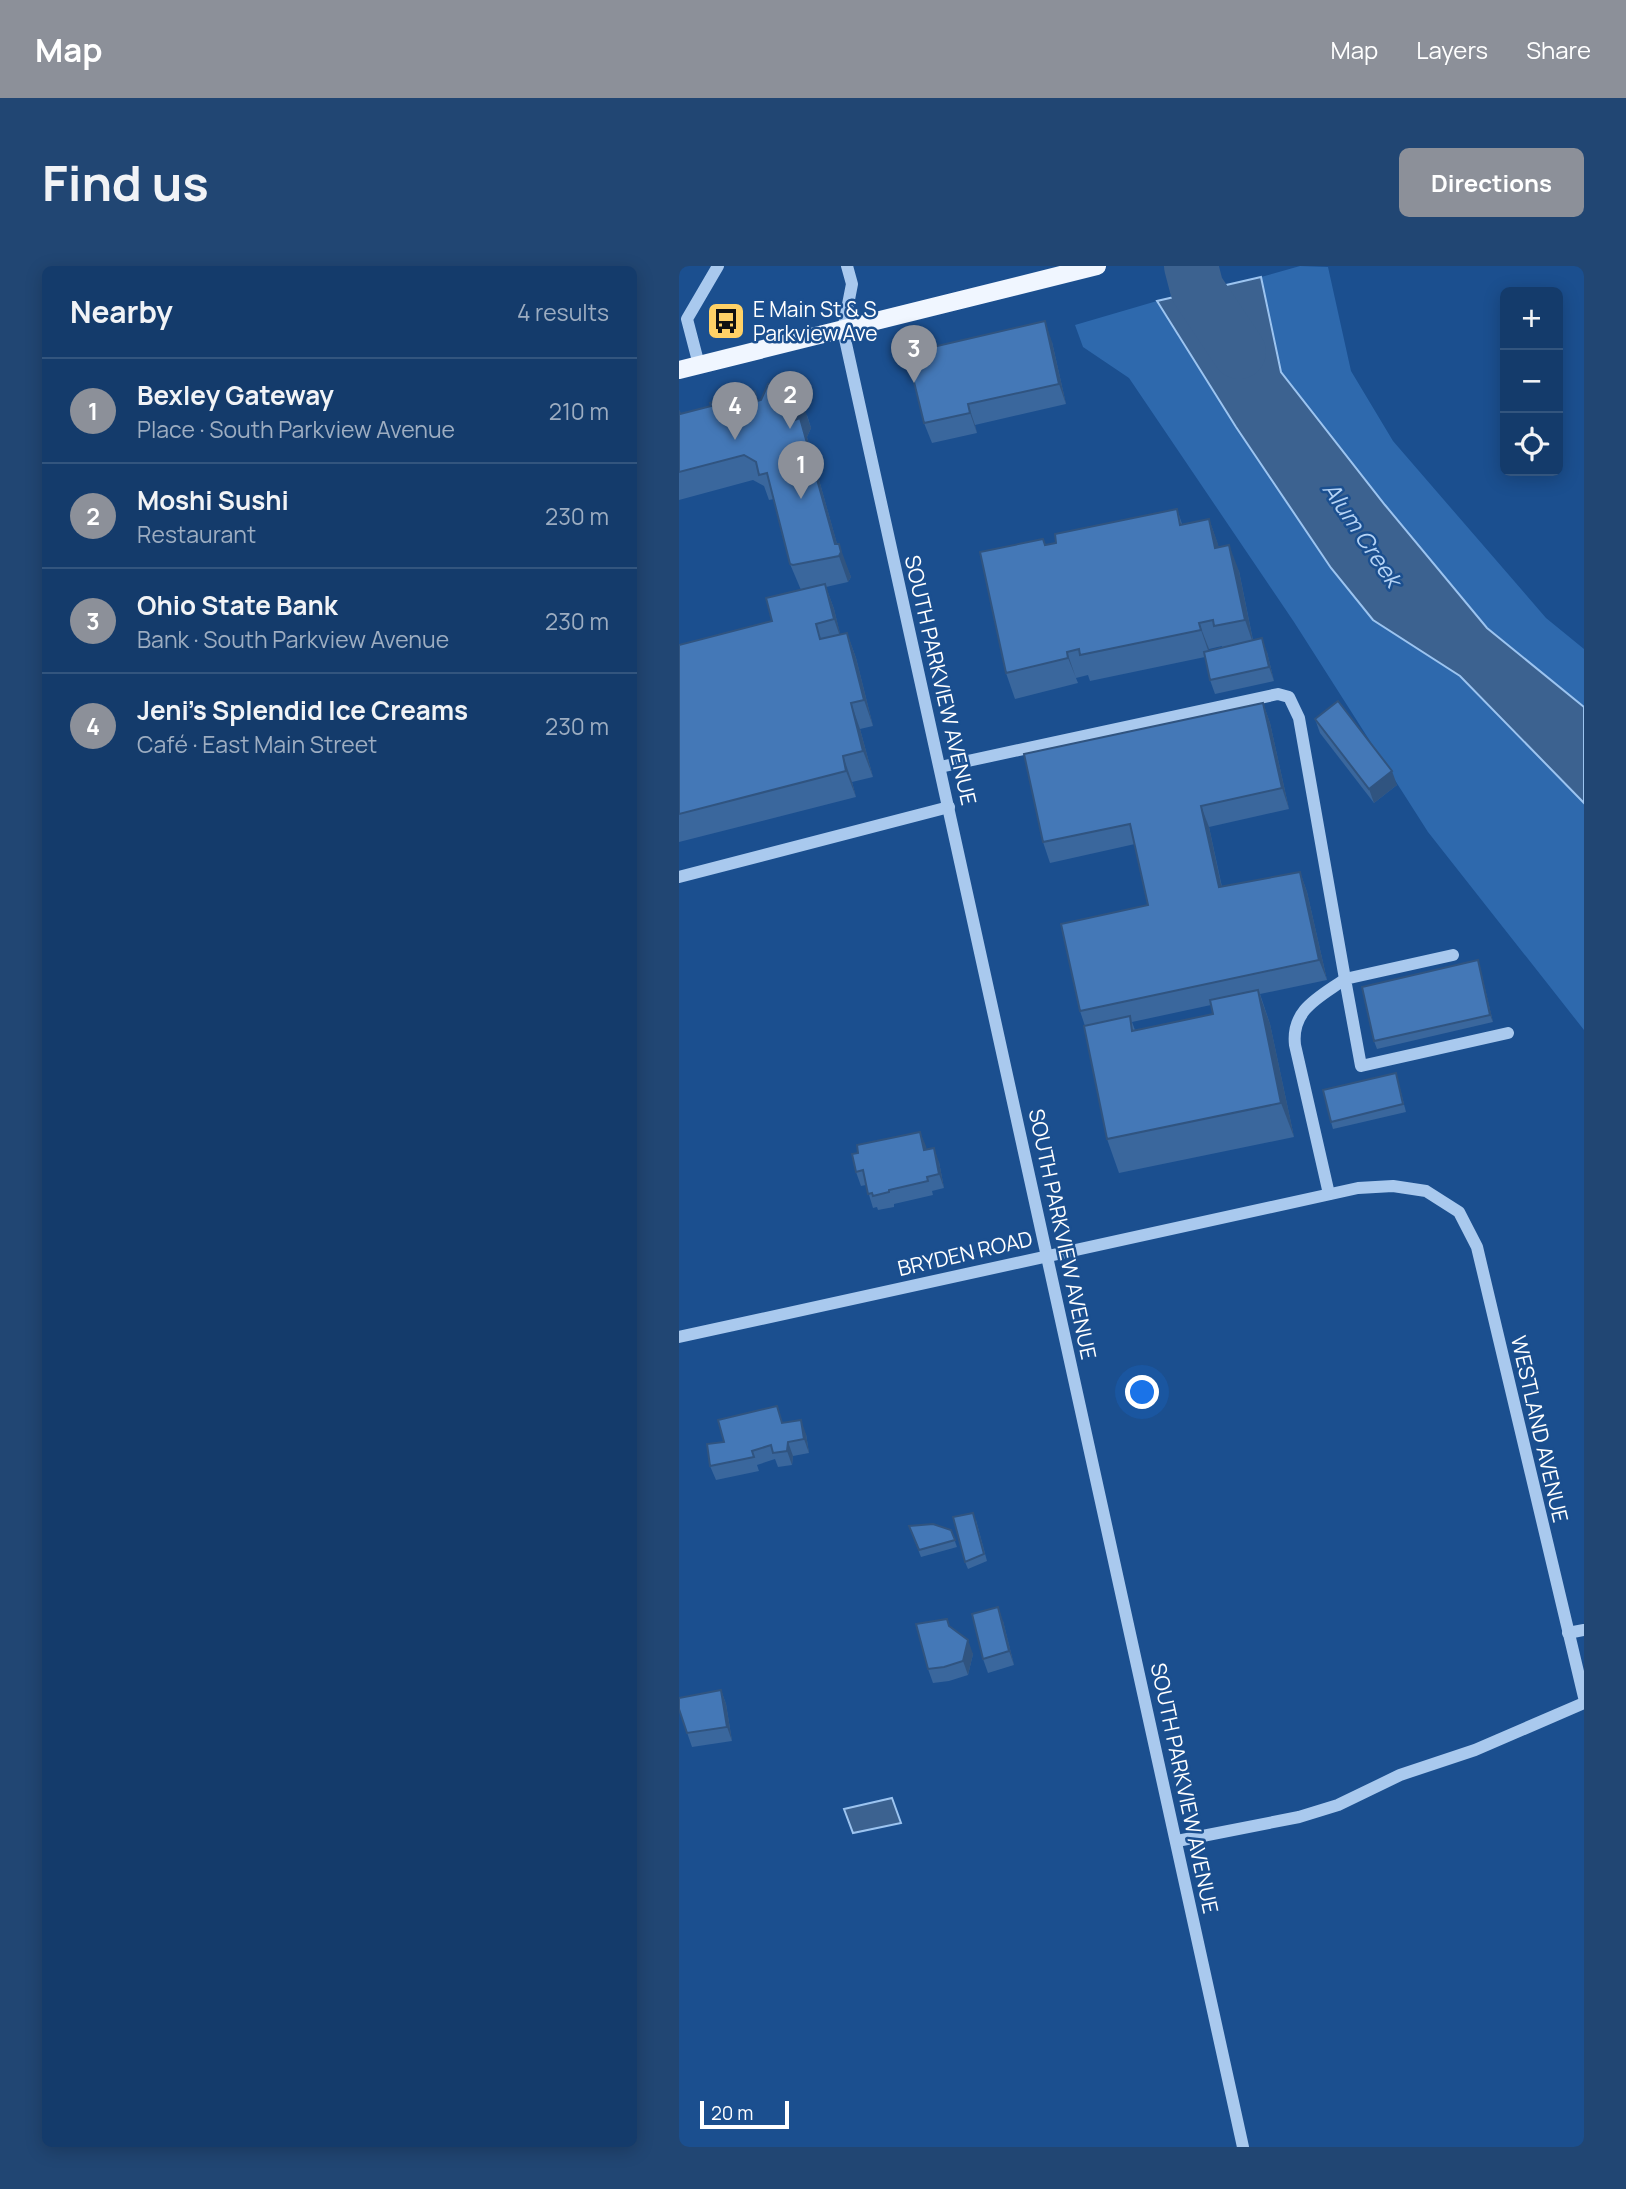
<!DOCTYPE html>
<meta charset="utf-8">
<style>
:root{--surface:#143b6b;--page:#214673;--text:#f1f3f6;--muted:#9dadc1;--line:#33557e;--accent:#8c9099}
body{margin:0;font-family:Manrope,sans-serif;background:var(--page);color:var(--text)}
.controls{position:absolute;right:21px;top:21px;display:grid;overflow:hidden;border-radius:10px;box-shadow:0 4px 18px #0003}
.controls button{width:63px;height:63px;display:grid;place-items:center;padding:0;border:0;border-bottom:2px solid var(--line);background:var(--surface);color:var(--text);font:35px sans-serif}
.scale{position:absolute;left:21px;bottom:18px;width:89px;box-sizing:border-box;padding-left:7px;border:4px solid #fff;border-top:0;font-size:19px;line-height:24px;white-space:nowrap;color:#fff;-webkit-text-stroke:5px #1b4f8f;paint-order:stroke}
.you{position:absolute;left:464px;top:1127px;width:24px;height:24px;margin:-18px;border:5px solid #fff;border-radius:50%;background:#1a73e8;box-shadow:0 0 0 10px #1a73e833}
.badge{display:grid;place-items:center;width:46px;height:46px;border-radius:50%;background:var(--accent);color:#fff;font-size:23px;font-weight:700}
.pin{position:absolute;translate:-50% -58px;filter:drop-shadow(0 2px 4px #0008)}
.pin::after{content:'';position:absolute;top:37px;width:24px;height:21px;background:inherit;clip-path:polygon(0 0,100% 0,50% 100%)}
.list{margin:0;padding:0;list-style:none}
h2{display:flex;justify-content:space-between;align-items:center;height:91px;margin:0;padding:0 28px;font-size:30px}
h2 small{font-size:23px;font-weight:400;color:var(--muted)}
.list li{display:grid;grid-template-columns:46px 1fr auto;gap:21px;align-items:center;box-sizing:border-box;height:105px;padding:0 28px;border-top:2px solid var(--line)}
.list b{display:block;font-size:26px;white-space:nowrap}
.list p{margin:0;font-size:23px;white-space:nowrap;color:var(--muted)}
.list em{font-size:23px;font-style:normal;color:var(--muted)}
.icon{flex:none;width:38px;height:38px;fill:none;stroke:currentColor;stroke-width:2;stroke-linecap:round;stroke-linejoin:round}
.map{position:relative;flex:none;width:905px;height:1881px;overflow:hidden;border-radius:10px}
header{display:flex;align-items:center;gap:42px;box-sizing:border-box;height:98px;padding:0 35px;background:var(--accent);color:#fff}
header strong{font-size:33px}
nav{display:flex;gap:38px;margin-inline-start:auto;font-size:24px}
.intro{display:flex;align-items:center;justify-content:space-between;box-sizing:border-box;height:168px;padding:0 42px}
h1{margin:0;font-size:49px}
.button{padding:18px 32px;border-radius:10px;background:var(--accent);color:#fff;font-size:24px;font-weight:700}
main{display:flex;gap:42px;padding:0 42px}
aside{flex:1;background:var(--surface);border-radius:10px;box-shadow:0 4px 18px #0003}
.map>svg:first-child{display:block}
.green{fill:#2e69ad}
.water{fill:#3c6290;stroke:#9cc4f0;stroke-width:2}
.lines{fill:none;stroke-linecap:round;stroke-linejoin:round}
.river{stroke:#3c6290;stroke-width:54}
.minor{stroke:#a9c9ee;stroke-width:12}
.major{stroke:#f0f6ff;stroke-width:18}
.wall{fill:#3a679d;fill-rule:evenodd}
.shaded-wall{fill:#305480}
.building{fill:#4478b7;stroke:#305480;stroke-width:2}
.labels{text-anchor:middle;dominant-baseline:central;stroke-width:5;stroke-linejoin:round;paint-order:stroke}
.poi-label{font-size:21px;fill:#fff;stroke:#1b4f8f;text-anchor:start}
.street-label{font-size:21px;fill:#fff;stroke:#1b4f8f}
.water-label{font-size:23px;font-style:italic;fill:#b5d3f5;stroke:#1b4f8f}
</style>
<header>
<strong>Map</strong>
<nav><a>Map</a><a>Layers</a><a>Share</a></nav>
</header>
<div class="intro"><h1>Find us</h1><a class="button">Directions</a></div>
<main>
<aside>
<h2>Nearby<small>4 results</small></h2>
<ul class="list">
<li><span class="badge">1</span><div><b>Bexley Gateway</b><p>Place · South Parkview Avenue</p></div><em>210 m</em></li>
<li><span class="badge">2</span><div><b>Moshi Sushi</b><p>Restaurant</p></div><em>230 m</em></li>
<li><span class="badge">3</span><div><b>Ohio State Bank</b><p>Bank · South Parkview Avenue</p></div><em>230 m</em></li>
<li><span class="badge">4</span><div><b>Jeni's Splendid Ice Creams</b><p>Café · East Main Street</p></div><em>230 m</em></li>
</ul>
</aside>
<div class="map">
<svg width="905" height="1881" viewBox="0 0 905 1881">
<rect width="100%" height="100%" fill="#1b4f8f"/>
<g class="green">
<path d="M621 0 649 1 672 105 714 175 867 352 905 383V441L808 362 706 239 602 106 582 11Z"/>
<path d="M478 35 557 161 652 302 694 354 781 410 905 537V764L749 566 615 356 450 112 404 81 396 59Z"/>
</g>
<g class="water">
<path d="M582 11 602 106 706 239 808 362 905 441V537L781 410 694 354 652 302 557 161 478 35Z"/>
<path d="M213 1532 222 1557 174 1567 165 1543Z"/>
</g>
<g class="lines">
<path class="river" d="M512 0 518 23 560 86"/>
<g class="minor">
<path d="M168 0 173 18 164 64 564 1881"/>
<path d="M20 99 8 53 39 0"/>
<path d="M261 501 599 428 610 431 620 452 666 713C641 731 612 743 616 779L650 928"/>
<path d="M0 611 270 541"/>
<path d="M774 689 666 713 682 800 829 767"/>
<path d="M0 1071 679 922 714 920 747 925 780 946 798 981 905 1431"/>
<path d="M889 1367 905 1364"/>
<path d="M498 1575 620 1551 659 1539 721 1509 796 1484 905 1437"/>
</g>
<path class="major" d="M0 104 418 0"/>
</g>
<g class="wall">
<path d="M373 76 387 138 296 159 298 167 253 177 245 157Z"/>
<path d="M79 134 128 149 132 162 128 171 158 278 172 311 169 316 147 321 155 343 161 368 168 367 177 392 194 460 181 463 194 511 173 516 177 531 0 576V379L93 355 122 324 111 298 95 233 90 234 85 220 74 214 0 234V144L2 148Z"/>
<path d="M498 243 503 258 530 253 540 282 560 305 574 374 588 386 595 415 536 428 531 414 526 391 411 415 409 409 397 412 399 417 336 433 327 407 367 279ZM543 380V381L530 385V383Z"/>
<path d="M584 437 591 457 610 543 530 561 543 621 621 606 628 626 648 714 581 728 591 758 615 871 440 907 428 873 406 760 401 745 469 639 456 578 371 597 364 576ZM532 739 534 748 456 764 453 756Z"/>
<path d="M636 453 718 519 695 537 641 467Z"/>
<path d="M799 694 814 756 698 783 695 775Z"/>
<path d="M717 807 727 846 654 863 652 856Z"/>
<path d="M241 866 247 883 260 896 265 922 253 925 254 929 215 938V941L199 944 198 941 194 942 187 919 182 920 177 906 179 887Z"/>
<path d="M104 1157 127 1168 130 1187 114 1190 113 1199 99 1201 96 1193 78 1199 80 1205 37 1214 31 1200 45 1176Z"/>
<path d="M297 1254 308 1295 289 1303 286 1296Z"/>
<path d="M230 1260 272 1264 278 1281 242 1291Z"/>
<path d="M324 1355 335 1399 309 1407 304 1393Z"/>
<path d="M271 1361 294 1388 289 1409 270 1415 254 1417 249 1403Z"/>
<path d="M42 1424 47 1438 53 1475 13 1481 0 1443Z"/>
</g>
<g class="shaded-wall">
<path d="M366 55 373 76 387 138 380 118Z"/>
<path d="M119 123 132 162 128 171 161 288 160 278 172 311 169 316 111 151Z"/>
<path d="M289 138 296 159 298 167 291 147Z"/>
<path d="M530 253 539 278 545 308 536 282Z"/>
<path d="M550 279 560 305 575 380 566 354Z"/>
<path d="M146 318 155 343 164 379 155 353Z"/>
<path d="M520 357 530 383 531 390 522 364Z"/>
<path d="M168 367 177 392 194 460 185 434Z"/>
<path d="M583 372 588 386 595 415 590 401Z"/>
<path d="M388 386 397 412 399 417 389 392Z"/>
<path d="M172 437 181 463 194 511 184 485Z"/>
<path d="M584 437 591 457 610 543 603 522Z"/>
<path d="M164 490 173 516 177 531 167 505Z"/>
<path d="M713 505 718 519 695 537 690 523Z"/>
<path d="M522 540 530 561 547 642 540 621Z"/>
<path d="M621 606 628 626 648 714 640 694Z"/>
<path d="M799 694 801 701 814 756 811 749Z"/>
<path d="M579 724 591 758 615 871 602 837Z"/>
<path d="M241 866 247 880 250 898 245 884Z"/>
<path d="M255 882 260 896 265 922 260 908Z"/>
<path d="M122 1154 127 1168 130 1187 125 1173Z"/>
<path d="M109 1176 114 1190 113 1199 108 1185Z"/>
<path d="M319 1341 324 1355 335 1399 330 1385Z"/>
<path d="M289 1374 294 1388 289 1409 284 1395Z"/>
<path d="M42 1424 47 1438 53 1475 48 1461Z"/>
</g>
<g class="building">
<path d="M366 55 380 118 289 138 291 147 245 157 228 87Z"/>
<path d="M98 115 109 116 119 123 123 136 118 146 111 151 113 155 121 152 156 278H160L162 286 160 290 114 299 111 298 88 207 80 209 77 196 65 189 0 206V145L1 148 32 140 31 137 76 125 78 135 82 134 89 118Z"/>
<path d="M498 243 501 259 530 253 536 282 550 279 566 354 535 360 534 354 520 357 522 364 401 389 400 383 388 386 389 392 327 407 301 286 364 273 366 279 377 277 376 268Z"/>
<path d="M146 318 155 353 137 358 141 373 168 367 185 434 172 437 184 485 164 490 167 505 0 548V379L93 355 87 332Z"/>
<path d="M583 372 590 401 531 414 525 386Z"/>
<path d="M659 435 713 505 690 523 636 453Z"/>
<path d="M584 437 603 522 522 540 540 621 621 606 640 694 401 745 382 658 469 639 451 558 364 576 345 488Z"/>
<path d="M799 694 811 749 695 775 683 721Z"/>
<path d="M579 724 602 837 428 873 405 760 451 750 453 765 534 748 531 734Z"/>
<path d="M717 807 724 838 652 856 644 824Z"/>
<path d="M241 866 245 884 255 882 260 908 248 911 249 915 210 924V926L194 930 193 927 189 928 184 904 177 906 173 888 179 887 178 879Z"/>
<path d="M98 1140 103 1157 122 1154 125 1173 109 1176 108 1185 94 1187 92 1179 73 1185 75 1191 31 1200 28 1178 45 1176 39 1154Z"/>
<path d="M294 1247 305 1288 286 1296 274 1251Z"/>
<path d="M254 1258 272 1264 276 1274 240 1284 230 1260Z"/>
<path d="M319 1341 330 1385 304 1393 293 1348Z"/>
<path d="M268 1353 270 1360 289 1374 284 1395 265 1401 249 1403 237 1358Z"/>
<path d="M42 1424 48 1461 8 1467 0 1443V1432Z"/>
</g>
<defs>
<symbol id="bus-square" viewBox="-11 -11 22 22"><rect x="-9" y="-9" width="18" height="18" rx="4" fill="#ffd166" stroke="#1b4f8f"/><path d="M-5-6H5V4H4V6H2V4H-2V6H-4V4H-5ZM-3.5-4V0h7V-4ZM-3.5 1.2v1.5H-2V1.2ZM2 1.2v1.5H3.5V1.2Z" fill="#111"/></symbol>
</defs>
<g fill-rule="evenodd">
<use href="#bus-square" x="25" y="33" width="44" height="44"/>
</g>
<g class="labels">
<g class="poi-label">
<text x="74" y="43">E Main St &amp; S<tspan x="74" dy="24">Parkview Ave</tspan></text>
</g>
<g class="street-label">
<text transform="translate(262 414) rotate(77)">SOUTH PARKVIEW AVENUE</text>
<text transform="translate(384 968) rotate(78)">SOUTH PARKVIEW AVENUE</text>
<text transform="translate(286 987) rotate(-13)">BRYDEN ROAD</text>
<text transform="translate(861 1163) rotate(77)">WESTLAND AVENUE</text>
<text transform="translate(506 1522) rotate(78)">SOUTH PARKVIEW AVENUE</text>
</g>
<g class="water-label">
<text transform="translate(684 268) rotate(56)">Alum Creek</text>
</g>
</g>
</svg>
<div class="controls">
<button>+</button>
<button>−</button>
<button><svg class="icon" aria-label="locate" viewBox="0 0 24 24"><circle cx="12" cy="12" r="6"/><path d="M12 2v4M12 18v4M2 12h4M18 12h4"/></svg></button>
</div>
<div class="scale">20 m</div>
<div class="you"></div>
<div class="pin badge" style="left:122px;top:233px">1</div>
<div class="pin badge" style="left:111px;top:163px">2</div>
<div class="pin badge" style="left:235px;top:117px">3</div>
<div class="pin badge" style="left:56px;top:174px">4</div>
</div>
</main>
